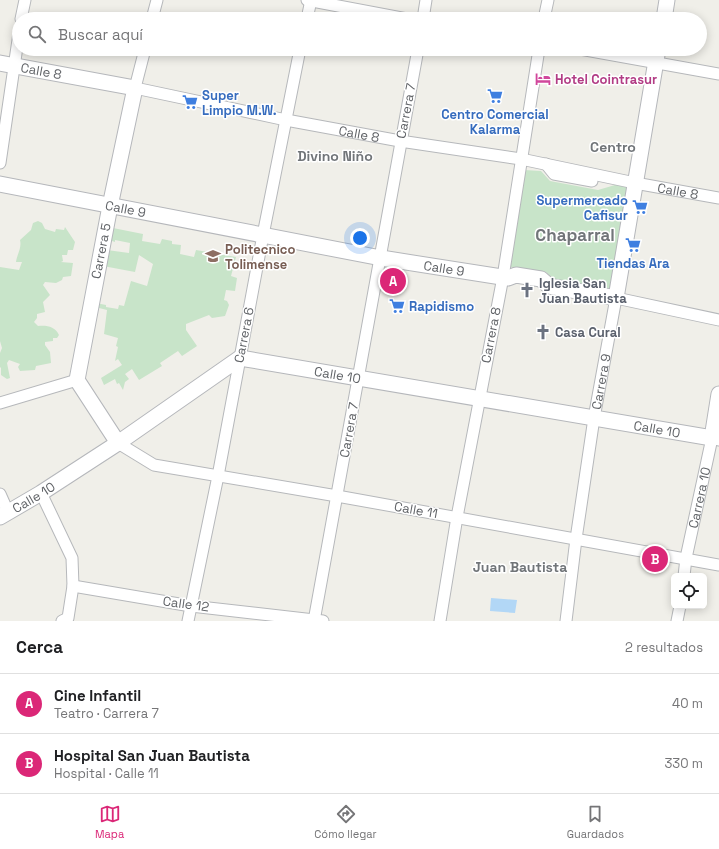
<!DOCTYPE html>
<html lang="es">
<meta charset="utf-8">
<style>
:root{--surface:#fff;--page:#f2f2f2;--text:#202124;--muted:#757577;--line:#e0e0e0;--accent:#db2777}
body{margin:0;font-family:"Space Grotesk",sans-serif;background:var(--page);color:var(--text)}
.controls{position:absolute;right:12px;bottom:12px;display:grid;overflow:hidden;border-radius:6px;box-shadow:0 2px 10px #0003}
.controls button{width:36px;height:36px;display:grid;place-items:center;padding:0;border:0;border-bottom:1px solid var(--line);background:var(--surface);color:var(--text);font:20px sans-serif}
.you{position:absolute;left:360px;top:238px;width:14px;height:14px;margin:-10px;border:3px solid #fff;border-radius:50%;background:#1a73e8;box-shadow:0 0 0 6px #1a73e833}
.badge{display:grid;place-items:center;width:26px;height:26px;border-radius:50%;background:var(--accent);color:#fff;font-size:13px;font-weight:700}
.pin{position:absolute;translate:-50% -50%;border:2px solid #fff;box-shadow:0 1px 4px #0006}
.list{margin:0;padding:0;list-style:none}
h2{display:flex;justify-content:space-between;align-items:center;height:52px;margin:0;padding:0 16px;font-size:17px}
h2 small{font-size:13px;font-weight:400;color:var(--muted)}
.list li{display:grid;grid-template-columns:26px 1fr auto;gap:12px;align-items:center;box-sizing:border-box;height:60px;padding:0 16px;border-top:1px solid var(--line)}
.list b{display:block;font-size:15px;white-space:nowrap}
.list p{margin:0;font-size:13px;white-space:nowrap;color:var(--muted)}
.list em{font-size:13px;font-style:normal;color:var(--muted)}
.icon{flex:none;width:22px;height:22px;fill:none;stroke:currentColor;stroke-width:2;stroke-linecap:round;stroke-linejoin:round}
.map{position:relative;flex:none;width:719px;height:621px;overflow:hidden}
.search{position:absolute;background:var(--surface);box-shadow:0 2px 10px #0003;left:12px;right:12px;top:12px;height:44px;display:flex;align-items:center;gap:10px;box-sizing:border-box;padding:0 14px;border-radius:22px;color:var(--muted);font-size:15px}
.sheet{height:172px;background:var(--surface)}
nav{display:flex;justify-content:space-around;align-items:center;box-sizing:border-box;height:56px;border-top:1px solid var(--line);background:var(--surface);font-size:11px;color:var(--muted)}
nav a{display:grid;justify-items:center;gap:2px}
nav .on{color:var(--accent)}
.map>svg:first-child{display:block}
.green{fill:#c8e4c9}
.water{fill:#b2d7f6}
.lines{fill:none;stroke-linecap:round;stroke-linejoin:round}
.street-casing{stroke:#b6b8bb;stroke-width:13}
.secondary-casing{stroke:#b5b7bb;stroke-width:17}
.street{stroke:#fff;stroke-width:11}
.secondary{stroke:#fff;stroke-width:15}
.labels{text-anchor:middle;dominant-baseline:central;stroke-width:3;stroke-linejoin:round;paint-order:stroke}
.street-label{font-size:13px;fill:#606367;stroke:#fff}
.hotel-label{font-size:13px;font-weight:bold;fill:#b23c85;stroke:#fff;text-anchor:start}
.shop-label{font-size:13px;font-weight:bold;fill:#366cbe;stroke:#fff;text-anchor:start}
.education-label{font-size:13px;font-weight:bold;fill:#785e54;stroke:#fff;text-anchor:start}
.worship-label{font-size:13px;font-weight:bold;fill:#5b616d;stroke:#fff;text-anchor:start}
.neighbourhood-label{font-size:14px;font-weight:bold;fill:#717579;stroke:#fff}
.district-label{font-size:17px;font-weight:bold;fill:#717579;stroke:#fff}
</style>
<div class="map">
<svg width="719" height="621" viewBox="0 0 719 621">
<rect width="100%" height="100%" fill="#f0efe9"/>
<g class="green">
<path d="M524 170 541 171 550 181 598 190 615 185 628 187 611 290 556 282 546 272 509 267Z"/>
<path d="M38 221 42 223 45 229 55 232 56 229 64 230 65 227 75 242 73 250H68L67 255H62L63 261 61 262 73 263 71 276 63 277 62 280 56 283 45 282 43 285 50 295 43 302 45 312 37 314V318L34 322 38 326C46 325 55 326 59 335L57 338H53V341L45 342V345L50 352 51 363 36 366 35 370 20 371 18 367 20 364 9 360 7 363 10 378 7 379 1 375V368L0 367V353L2 348 0 341V267L19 270 22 262H16C17 254 22 248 20 240L31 230 33 223Z"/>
<path d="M113 228 143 234 142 241 160 244 162 239 172 241V244L181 245 180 254 194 257 196 250 236 257 231 276 237 278 235 291 226 290 224 300 227 301 229 305 225 316 212 318 209 315 186 324V330L197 346 182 356 178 351 160 363 162 366 139 380 132 369 125 374 129 379 125 382 123 390 119 383 117 384 115 379 104 385 101 378 122 365 118 359 115 361 118 347 116 346 118 338 104 334 107 310 95 307 96 303 106 305V307L118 309 119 305 124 306 131 281 147 286 153 264 139 255 135 272 103 266 107 250 129 253 130 243 115 240V242L109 240Z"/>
</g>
<path class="water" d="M491 598 517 600 515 613 490 611Z"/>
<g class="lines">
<defs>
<g id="street">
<path d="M307 0 407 19"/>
<path d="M21 19 25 0"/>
<path d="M152 19 157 0"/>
<path d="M307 19 311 0"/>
<path d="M423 19 426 0"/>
<path d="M544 19 548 0"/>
<path id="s1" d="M145 49 135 88 286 120 400 141 521 159 635 183 719 198"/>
<path d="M580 49 719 74"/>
<path d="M0 163 19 33"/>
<path d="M546 164 554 174 592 181"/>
<path d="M0 403 77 380"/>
<path d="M118 443 154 465 337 496 719 565"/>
<path d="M41 493 72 558 73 586 68 618 62 621"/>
<path d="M0 494 8 512"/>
<path id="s2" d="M684 576 686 558 712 438 719 440"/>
<path d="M73 586 191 606 323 621"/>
<path d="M188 621 218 476 263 235 300 49"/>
<path d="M314 621 418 49"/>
<path d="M440 621 457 517 503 277 539 49"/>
<path id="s3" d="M566 621 576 539 594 418 616 298 719 320"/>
<path d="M677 621 680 606"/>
</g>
<g id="secondary">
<path d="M664 19 667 0"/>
<path id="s4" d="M0 63 135 88 110 206 77 380 118 443"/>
<path id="s5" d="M0 184 381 258 508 278 516 275 541 279 549 286 616 298 658 49"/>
<path id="s6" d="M0 517 41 493 118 443 240 358 712 438 719 394"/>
</g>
</defs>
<use href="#street" class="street-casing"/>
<use href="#secondary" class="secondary-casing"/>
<use href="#street" class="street"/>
<use href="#secondary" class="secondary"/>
</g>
<defs>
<symbol id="hotel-bare" viewBox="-9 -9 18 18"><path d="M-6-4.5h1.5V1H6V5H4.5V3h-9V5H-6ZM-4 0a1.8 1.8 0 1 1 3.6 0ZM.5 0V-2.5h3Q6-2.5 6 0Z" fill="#d1479c" stroke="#fff" stroke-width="2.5" paint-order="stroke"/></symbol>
<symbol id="supermarket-bare" viewBox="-9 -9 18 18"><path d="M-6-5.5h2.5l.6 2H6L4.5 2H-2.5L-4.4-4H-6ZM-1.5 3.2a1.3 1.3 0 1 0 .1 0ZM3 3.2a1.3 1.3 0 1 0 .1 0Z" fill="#3f7fe0" stroke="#fff" stroke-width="2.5" paint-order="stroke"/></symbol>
<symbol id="school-bare" viewBox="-9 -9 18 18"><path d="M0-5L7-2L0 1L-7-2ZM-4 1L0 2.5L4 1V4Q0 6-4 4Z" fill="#8d6e63" stroke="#fff" stroke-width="2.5" paint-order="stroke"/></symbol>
<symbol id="church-bare" viewBox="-9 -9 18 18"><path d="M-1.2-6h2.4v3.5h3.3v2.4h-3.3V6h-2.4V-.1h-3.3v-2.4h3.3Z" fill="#6b7280" stroke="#fff" stroke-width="2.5" paint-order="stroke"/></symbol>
</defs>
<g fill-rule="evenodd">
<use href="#hotel-bare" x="532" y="68" width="22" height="22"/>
<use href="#supermarket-bare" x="484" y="85" width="22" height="22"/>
<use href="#supermarket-bare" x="179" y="91" width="22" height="22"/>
<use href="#supermarket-bare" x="629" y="196" width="22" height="22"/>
<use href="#supermarket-bare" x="622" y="234" width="22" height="22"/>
<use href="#school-bare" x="202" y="245" width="22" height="22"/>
<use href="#church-bare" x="516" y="279" width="22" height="22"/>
<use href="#supermarket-bare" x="386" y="295" width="22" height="22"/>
<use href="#church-bare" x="532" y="321" width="22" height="22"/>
</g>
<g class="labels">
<g class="street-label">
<text stroke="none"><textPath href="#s4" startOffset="42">Calle 8</textPath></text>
<text transform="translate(406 111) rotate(-79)">Carrera 7</text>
<text stroke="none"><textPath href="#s1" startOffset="269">Calle 8</textPath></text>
<text stroke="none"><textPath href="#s1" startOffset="593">Calle 8</textPath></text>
<text stroke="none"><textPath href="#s5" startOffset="128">Calle 9</textPath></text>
<text transform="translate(101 251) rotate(-79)">Carrera 5</text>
<text stroke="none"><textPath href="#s5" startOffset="452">Calle 9</textPath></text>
<text transform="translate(244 335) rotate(-79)">Carrera 6</text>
<text transform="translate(491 335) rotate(-79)">Carrera 8</text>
<text stroke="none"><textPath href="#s6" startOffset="387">Calle 10</textPath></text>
<text stroke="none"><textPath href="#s3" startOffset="242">Carrera 9</textPath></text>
<text stroke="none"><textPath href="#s6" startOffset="711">Calle 10</textPath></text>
<text transform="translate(349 430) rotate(-80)">Carrera 7</text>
<text stroke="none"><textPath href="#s6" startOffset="39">Calle 10</textPath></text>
<text stroke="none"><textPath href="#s2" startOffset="80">Carrera 10</textPath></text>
<text transform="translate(416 510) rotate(10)">Calle 11</text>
<text transform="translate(186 604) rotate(8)">Calle 12</text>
</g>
<g class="hotel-label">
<text x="555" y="79">Hotel Cointrasur</text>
</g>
<g class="shop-label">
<text x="202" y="95">Super<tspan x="202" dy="15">Limpio M.W.</tspan></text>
<text x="495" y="114" text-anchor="middle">Centro Comercial<tspan x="495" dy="15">Kalarma</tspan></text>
<text x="628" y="200" text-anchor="end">Supermercado<tspan x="628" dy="15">Cafisur</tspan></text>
<text x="633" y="263" text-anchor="middle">Tiendas Ara</text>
<text x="409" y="306">Rapidismo</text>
</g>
<g class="education-label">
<text x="225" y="249">Politecnico<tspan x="225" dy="15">Tolimense</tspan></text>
</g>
<g class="worship-label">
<text x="539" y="283">Iglesia San<tspan x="539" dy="15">Juan Bautista</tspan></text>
<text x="555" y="332">Casa Cural</text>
</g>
<g class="neighbourhood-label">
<text x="613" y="147">Centro</text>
<text x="335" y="156">Divino Niño</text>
<text x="520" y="567">Juan Bautista</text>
</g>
<g class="district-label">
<text x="575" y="235">Chaparral</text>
</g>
</g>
</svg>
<div class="controls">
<button><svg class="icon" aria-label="locate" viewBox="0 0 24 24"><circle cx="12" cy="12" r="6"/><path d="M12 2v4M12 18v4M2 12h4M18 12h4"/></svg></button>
</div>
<div class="you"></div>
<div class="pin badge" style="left:393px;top:281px">A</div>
<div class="pin badge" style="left:655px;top:559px">B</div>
<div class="search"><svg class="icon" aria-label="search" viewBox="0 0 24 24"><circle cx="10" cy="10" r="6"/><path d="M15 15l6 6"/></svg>Buscar aquí</div>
</div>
<section class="sheet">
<h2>Cerca<small>2 resultados</small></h2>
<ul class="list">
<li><span class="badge">A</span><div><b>Cine Infantil</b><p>Teatro · Carrera 7</p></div><em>40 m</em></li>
<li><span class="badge">B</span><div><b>Hospital San Juan Bautista</b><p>Hospital · Calle 11</p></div><em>330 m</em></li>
</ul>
</section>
<nav>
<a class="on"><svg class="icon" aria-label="map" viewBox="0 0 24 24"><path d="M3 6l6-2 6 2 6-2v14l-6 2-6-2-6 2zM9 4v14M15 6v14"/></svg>Mapa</a>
<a><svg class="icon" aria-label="directions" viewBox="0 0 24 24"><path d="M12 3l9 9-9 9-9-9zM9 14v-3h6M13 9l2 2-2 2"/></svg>Cómo llegar</a>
<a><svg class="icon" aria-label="saved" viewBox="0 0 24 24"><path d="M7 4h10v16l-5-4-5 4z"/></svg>Guardados</a>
</nav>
